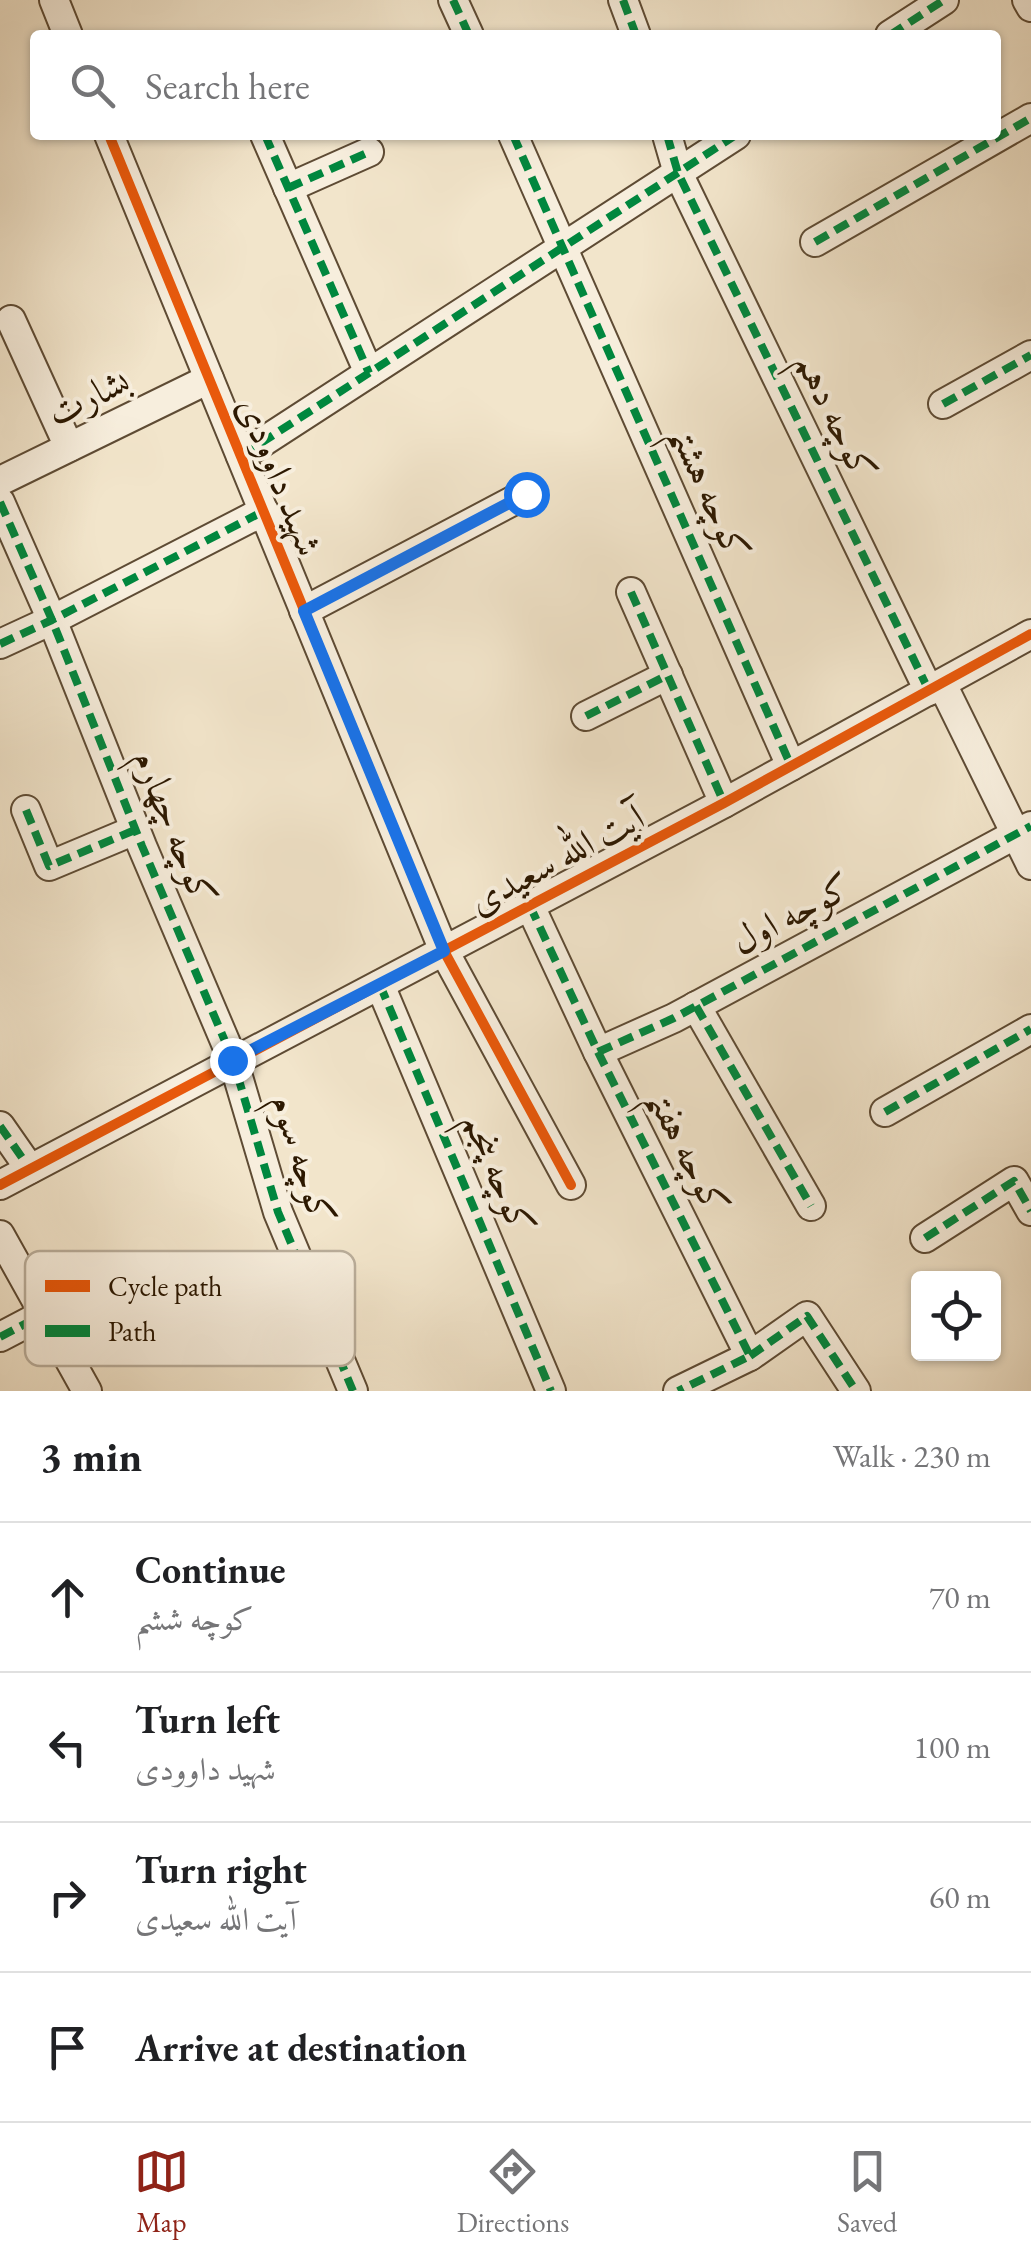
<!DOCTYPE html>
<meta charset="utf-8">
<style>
:root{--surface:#fff;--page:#f2f2f2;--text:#202124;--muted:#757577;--line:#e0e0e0;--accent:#8f2418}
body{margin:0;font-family:"EB Garamond",Amiri,serif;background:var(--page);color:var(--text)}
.controls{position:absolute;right:30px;bottom:30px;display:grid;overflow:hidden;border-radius:10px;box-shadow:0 2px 8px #0004}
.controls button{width:90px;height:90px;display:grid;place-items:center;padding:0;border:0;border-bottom:2px solid var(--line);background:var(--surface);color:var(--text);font:50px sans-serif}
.stop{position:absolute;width:30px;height:30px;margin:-22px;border:8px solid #1a73e8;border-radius:50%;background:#fff}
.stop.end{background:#1a73e8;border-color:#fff;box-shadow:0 2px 10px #0008}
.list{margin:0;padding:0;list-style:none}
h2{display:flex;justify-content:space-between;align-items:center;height:130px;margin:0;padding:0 40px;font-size:42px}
h2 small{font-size:32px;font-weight:400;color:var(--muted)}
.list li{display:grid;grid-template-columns:65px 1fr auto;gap:30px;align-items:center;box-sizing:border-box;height:150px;padding:0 40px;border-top:2px solid var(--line)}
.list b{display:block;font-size:38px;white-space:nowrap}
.list p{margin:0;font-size:32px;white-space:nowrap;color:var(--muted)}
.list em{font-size:32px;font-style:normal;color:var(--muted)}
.icon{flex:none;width:55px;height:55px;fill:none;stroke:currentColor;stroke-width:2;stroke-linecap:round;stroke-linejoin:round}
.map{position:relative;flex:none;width:1031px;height:1391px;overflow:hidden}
.search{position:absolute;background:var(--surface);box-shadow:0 2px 8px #0004;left:30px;right:30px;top:30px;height:110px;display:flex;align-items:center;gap:25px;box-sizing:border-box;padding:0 35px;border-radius:10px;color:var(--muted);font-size:38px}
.sheet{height:730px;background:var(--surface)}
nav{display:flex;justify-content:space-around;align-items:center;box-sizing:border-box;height:140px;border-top:2px solid var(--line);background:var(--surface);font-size:28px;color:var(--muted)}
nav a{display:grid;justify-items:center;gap:5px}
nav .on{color:var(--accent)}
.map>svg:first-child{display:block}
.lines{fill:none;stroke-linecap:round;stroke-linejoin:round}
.minor-casing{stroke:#5e4b34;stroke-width:32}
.minor{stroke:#f7eedd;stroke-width:28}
.quiet{stroke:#00873e;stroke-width:8;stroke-dasharray:15 8;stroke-linecap:butt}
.cycleway-casing{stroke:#f7eedd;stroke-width:16}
.cycleway{stroke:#e8590c;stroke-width:10}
.route{stroke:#1a73e8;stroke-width:12}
.labels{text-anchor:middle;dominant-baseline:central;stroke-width:8;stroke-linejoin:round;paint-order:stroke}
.street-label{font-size:38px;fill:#2c1801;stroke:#f7eedd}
.key{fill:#f7eedd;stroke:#baae9b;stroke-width:2.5}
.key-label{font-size:28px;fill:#2c1801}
</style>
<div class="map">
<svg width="1031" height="1391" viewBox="0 0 1031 1391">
<rect width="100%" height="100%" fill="#f2e5cb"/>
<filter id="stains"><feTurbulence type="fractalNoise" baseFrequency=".002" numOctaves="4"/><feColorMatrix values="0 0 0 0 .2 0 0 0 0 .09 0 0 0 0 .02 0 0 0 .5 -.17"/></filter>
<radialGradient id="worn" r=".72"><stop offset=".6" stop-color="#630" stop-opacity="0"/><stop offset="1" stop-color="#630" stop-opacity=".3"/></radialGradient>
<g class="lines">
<defs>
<g id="minor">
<path d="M54 0 68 35"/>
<path d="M453 0 469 35"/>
<path d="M623 0 636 35"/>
<path d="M1027 0 1031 7"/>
<path d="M890 35 944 0"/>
<path d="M109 135 444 951 571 1185"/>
<path d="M265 135 369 373"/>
<path d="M513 135 791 766"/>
<path d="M667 135 678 173 929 691"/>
<path d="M288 188 369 152"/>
<path d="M815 242 1031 118"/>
<path d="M11 320 69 447"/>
<path d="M943 404 1031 355"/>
<path d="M241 456 736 135"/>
<path d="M0 481 209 379"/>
<path d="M0 502 52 620 142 846 233 1060 278 1212 353 1391"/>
<path d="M631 592 724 803"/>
<path d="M304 611 526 494"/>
<path d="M0 644 52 620 264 511"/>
<path d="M942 684 1031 865"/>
<path d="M586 716 668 675"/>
<path d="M26 810 49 866 135 830"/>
<path d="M530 906 598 1052 750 1356 678 1391"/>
<path d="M380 985 551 1391"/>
<path d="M696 1006 811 1206"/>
<path d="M598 1052 674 1018 1031 826"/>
<path d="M885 1112 1031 1029"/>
<path d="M0 1126 30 1169"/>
<path d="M0 1185 724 803 1031 634"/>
<path d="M0 1235 87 1391"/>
<path d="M925 1238 1014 1181 1031 1211"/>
<path d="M54 1331 165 1272"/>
<path d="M0 1337 44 1314"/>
<path d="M750 1356 807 1316 856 1391"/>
</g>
</defs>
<use href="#minor" class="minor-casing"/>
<use href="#minor" class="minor"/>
<g class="quiet">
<path d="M453 0 469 35"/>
<path d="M623 0 636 35"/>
<path d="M890 35 944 0"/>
<path d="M265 135 369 373"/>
<path d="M513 135 791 766"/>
<path d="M667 135 678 173 929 691"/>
<path d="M288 188 369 152"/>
<path d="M815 242 1031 118"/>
<path d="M943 404 1031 355"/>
<path d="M241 456 736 135"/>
<path d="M0 502 52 620 142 846 233 1060 278 1212 353 1391"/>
<path d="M631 592 724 803"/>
<path d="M304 611 526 494"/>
<path d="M0 644 52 620 264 511"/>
<path d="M586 716 668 675"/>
<path d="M26 810 49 866 135 830"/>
<path d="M530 906 598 1052 750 1356 678 1391"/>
<path d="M380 985 551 1391"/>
<path d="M696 1006 811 1206"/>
<path d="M598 1052 674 1018 1031 826"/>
<path d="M885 1112 1031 1029"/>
<path d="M0 1126 30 1169"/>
<path d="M925 1238 1014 1181 1031 1211"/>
<path d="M54 1331 165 1272"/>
<path d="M0 1337 44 1314"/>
<path d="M750 1356 807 1316 856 1391"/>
</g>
<defs>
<g id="cycleway">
<path d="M109 135 444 951 571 1185"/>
<path d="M0 1185 724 803 1031 634"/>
</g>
</defs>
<use href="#cycleway" class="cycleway-casing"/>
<use href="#cycleway" class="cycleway"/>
</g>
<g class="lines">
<path class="route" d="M232 1060 444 951 304 611 526 494"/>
</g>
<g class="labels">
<g class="street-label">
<text transform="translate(88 396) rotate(-26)">بشارت</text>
<text transform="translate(837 416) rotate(64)">کوچه دهم</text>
<text transform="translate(281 476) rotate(68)">شهید داوودی</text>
<text transform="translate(711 492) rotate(66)">کوچه هشتم</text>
<text transform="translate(176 827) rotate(68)">کوچه چهارم</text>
<text transform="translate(556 858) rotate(-28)">آیت الله سعیدی</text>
<text transform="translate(791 913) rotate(-28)">کوچه اول</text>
<text transform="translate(689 1151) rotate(63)">کوچه هفتم</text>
<text transform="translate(304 1159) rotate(72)">کوچه سوم</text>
<text transform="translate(500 1173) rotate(67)">کوچه پنجم</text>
</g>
</g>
<rect x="25" y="1251" width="330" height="115" rx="15" class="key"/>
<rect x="45" y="1280" width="45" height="12" fill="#e8590c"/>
<rect x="45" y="1325" width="45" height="12" fill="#00873e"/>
<g class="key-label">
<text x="108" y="1296">Cycle path</text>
<text x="108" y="1341">Path</text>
</g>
<rect width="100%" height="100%" filter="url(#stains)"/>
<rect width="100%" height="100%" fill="url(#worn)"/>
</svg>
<div class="controls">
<button><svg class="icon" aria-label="locate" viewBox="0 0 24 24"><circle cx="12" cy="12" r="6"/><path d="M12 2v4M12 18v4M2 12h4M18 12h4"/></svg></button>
</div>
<div class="stop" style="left:526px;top:494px"></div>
<div class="stop end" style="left:232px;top:1060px"></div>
<div class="search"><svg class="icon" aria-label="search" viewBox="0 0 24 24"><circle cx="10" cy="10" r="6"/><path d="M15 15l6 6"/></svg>Search here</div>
</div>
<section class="sheet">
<h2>3 min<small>Walk · 230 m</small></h2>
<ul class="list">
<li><svg class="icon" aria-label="ahead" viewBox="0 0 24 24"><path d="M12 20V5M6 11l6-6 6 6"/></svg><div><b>Continue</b><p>کوچه ششم</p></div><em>70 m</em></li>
<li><svg class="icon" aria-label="left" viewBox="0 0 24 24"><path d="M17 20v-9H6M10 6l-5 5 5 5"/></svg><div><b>Turn left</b><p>شهید داوودی</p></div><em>100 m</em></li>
<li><svg class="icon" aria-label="right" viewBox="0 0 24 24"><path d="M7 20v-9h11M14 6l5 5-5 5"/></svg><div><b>Turn right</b><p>آیت الله سعیدی</p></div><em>60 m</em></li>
<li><svg class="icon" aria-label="arrive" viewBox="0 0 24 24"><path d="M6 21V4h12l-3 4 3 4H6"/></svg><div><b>Arrive at destination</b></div></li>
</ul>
</section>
<nav>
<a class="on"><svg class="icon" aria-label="map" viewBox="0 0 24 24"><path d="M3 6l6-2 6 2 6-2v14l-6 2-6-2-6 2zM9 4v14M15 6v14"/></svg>Map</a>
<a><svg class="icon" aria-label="directions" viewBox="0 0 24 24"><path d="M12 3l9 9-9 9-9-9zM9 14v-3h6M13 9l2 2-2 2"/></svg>Directions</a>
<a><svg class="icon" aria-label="saved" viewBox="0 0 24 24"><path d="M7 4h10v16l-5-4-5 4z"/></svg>Saved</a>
</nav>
